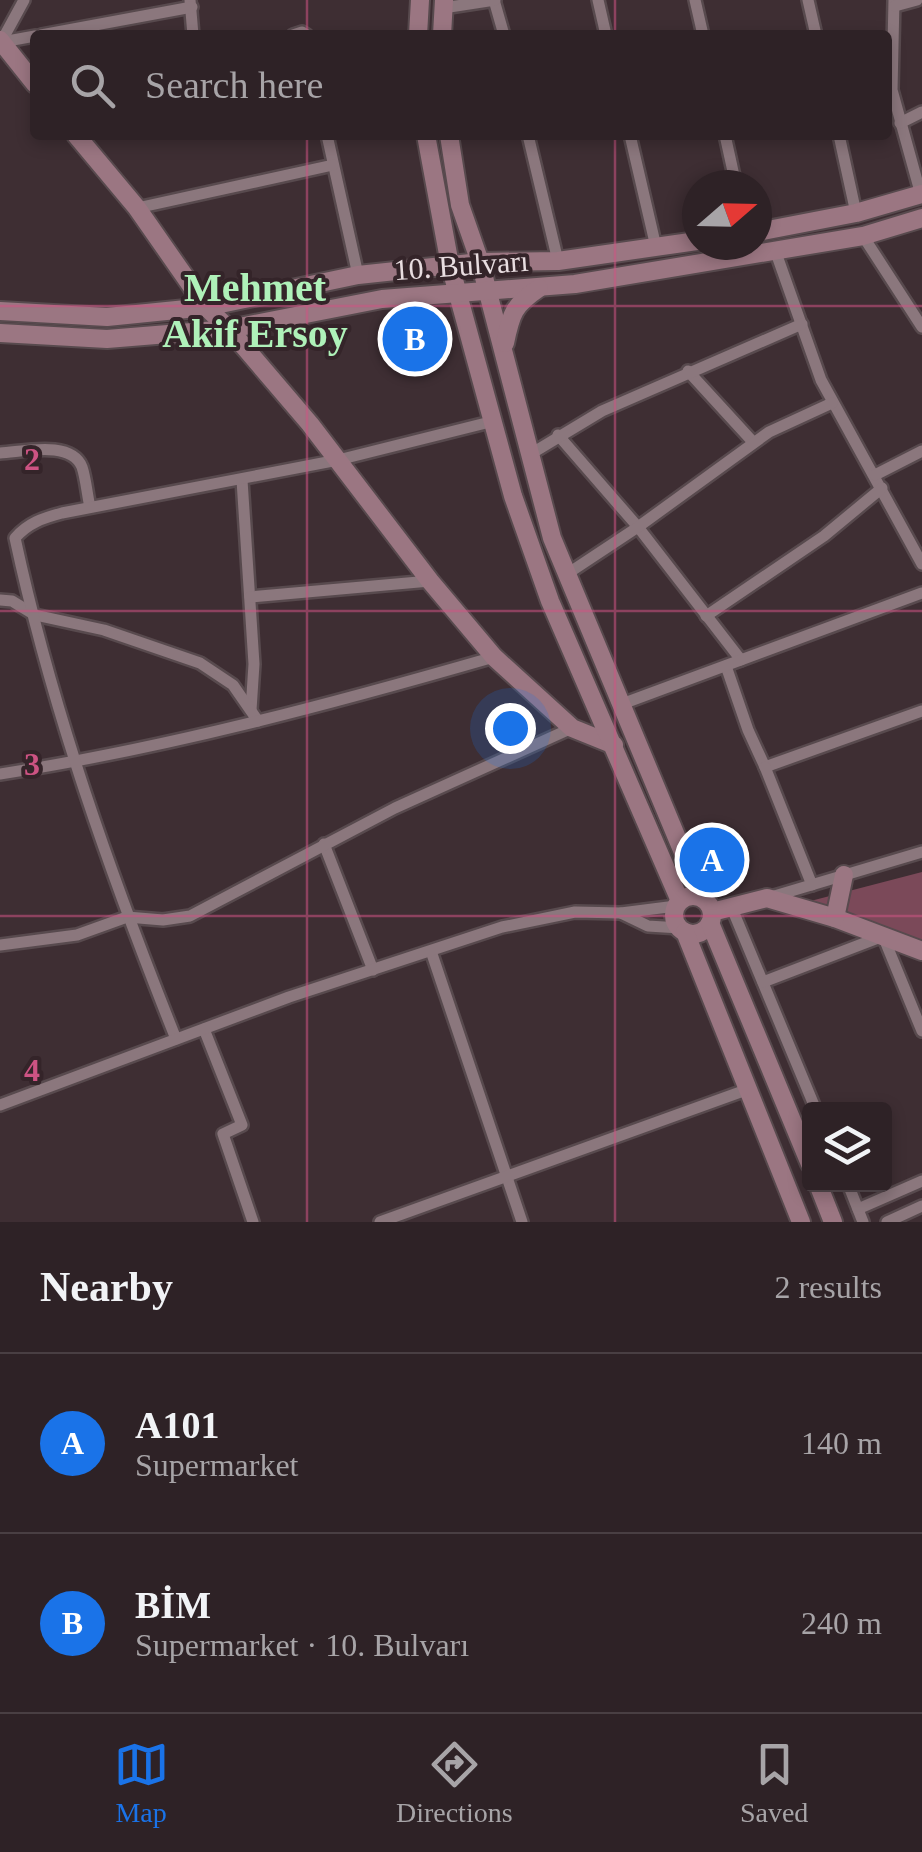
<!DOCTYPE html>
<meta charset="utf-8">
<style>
:root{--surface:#2e2226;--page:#3a2f32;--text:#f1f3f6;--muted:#a7a4a7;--line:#493f43;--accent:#1a73e8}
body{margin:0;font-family:Georgia,serif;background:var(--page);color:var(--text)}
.controls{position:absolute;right:30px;bottom:30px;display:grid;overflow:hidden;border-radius:10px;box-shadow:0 5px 15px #0003}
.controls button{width:90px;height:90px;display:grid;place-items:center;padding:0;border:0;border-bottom:2px solid var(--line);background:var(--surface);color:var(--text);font:50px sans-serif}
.compass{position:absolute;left:682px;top:170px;width:90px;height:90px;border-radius:50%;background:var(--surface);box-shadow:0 5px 15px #0003;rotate:70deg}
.you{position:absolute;left:510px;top:728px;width:35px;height:35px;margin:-25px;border:8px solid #fff;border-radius:50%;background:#1a73e8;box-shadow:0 0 0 15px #1a73e833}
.badge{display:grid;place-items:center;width:65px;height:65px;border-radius:50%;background:var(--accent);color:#fff;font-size:32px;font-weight:700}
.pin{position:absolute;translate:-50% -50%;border:5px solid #fff;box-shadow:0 2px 10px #0006}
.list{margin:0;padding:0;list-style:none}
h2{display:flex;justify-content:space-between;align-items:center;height:130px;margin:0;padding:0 40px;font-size:42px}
h2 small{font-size:32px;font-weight:400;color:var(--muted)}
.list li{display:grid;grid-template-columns:65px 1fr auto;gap:30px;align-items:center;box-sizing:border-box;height:180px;padding:0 40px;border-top:2px solid var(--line)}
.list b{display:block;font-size:38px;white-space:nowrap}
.list p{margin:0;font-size:32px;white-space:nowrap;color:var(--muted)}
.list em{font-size:32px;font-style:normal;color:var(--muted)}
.icon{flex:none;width:55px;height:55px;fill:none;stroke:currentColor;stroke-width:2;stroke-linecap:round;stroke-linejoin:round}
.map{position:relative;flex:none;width:922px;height:1222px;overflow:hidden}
.search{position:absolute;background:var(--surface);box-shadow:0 5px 15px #0003;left:30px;right:30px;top:30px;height:110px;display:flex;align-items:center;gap:25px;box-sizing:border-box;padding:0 35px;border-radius:10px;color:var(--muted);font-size:38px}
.sheet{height:490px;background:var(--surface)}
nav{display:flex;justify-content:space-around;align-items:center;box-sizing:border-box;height:140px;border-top:2px solid var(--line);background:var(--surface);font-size:28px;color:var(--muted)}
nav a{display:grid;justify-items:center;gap:5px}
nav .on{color:var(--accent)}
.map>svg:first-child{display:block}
.green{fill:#7b4959}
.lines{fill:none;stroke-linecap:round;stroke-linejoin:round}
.street-casing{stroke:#584a4e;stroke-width:16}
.secondary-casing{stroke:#584a4e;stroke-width:22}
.street{stroke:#8b777d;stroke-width:11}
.secondary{stroke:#9b7682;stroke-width:18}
.grid{fill:none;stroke:#cd5383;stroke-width:2.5;stroke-opacity:0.55}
.labels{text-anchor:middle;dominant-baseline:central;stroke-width:8;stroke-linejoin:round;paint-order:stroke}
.street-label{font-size:30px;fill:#e8dde0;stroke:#342429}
.district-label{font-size:40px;font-weight:bold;fill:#aff1b9;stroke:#342429}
.grid-label{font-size:32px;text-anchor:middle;font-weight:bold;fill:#cd5383;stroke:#342429;stroke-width:8;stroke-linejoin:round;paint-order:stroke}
</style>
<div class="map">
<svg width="922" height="1222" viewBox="0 0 922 1222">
<rect width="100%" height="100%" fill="#3e2e33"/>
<path class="green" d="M922 872V946L799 904Z"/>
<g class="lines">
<defs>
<g id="street">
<path d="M190 0 193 35"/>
<path d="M494 0 504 35"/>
<path d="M598 0 606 35"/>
<path d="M695 0 703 35"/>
<path d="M808 0 816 35"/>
<path d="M894 0 892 90 921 195"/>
<path d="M895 6 917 0"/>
<path d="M443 8 495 0"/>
<path d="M41 35 192 7"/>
<path d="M293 35 302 32 307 35"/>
<path d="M2 42 35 36"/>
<path d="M0 44 24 0"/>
<path d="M900 123 922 112"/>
<path d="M327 135 358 275"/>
<path d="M528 135 558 261"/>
<path d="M630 135 656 247"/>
<path d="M725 135 736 185"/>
<path d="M839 135 856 213"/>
<path d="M137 208 333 165"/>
<path d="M863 236 922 327"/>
<path d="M775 250 821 380 922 564"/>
<path d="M688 371 753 442"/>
<path d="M558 435 638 527 741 660"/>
<path d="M0 453C23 452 71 440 82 467 86 479 87 494 90 507"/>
<path d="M529 455 602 411 802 324"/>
<path d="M875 475 922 451"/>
<path d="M242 480 254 664 251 710"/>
<path d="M567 574 638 527 769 432 832 403"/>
<path d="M250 597 430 581"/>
<path d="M0 600 12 601 35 615 104 630 200 663 233 685 258 721"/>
<path d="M706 616 824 536 882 488"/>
<path d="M726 666 748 730 765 767 922 711"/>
<path d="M622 704 922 593"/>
<path d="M765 767 812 885"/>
<path d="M0 774C167 748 331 704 494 657"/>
<path d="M324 844 373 970"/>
<path d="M771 897 922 852"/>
<path d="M731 906 816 1110"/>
<path d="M621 913 648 926 680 928"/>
<path d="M0 945 77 935 127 917 163 920 190 916 395 808 572 728"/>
<path d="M431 951 522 1222"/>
<path d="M763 982 883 936 922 1031"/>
<path d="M204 1029 242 1125 223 1134 253 1222"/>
<path d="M176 1039C111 876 52 710 15 538 28 523 43 518 62 513L338 460 494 421"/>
<path d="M0 1105 289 997 502 927 575 912 621 913 676 906"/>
<path d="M848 1184 863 1222"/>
<path d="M858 1209 922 1181"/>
<path d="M380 1222 746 1090"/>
<path d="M887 1222 922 1206"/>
</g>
<g id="secondary">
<path d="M418 35 420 0"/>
<path d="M442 35 444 0"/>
<path d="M0 40 35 84"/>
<path d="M76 135 137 208 206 307 229 329 310 424 430 581 494 657 572 728 614 745"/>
<path d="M426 135 450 265 513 496 550 601 680 901"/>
<path d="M449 135 460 205 480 262 552 538 702 898"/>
<path d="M757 232 856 213 922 194"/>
<path d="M0 311 107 317 206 307 358 275 480 262 558 261 697 241"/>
<path d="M0 333 107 339 229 329 382 299 575 284 863 236 922 218"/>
<path d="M505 343C511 313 514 305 539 288"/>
<circle cx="693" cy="915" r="19"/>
<path d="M712 912 767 898 835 918 922 951"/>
<path d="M835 918 844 875"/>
<path d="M710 923 810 1164"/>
<path d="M685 932 801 1222"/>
<path d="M818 1184 833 1222"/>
</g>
</defs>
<use href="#street" class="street-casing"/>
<use href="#secondary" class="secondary-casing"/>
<use href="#street" class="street"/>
<use href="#secondary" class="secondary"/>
</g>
<path class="grid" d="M307 0V35M615 0V35M307 135V1222M615 135V1222M0 306H922M0 611H922M0 916H922"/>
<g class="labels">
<g class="street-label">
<text transform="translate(461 265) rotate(-4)">10. Bulvarı</text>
</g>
<g class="district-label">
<text x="255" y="287">Mehmet<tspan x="255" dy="46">Akif Ersoy</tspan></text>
</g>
</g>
<g class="grid-label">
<text x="32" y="470">2</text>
<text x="32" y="775">3</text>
<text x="32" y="1081">4</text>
</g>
</svg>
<div class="controls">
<button><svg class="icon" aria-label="layers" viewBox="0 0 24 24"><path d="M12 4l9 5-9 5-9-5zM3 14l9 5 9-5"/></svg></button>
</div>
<svg class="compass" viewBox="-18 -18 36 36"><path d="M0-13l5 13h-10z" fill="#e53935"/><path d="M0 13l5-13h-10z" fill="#a7a4a7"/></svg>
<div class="you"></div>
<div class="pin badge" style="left:712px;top:860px">A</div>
<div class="pin badge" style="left:415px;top:339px">B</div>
<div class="search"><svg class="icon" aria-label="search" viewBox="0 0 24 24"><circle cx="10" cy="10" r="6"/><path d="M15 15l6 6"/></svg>Search here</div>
</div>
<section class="sheet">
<h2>Nearby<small>2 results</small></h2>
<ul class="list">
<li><span class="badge">A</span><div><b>A101</b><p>Supermarket</p></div><em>140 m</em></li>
<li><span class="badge">B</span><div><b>BİM</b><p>Supermarket · 10. Bulvarı</p></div><em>240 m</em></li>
</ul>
</section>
<nav>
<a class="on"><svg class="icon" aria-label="map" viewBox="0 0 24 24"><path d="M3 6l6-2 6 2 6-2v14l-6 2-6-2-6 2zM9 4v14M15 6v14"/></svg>Map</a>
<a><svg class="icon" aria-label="directions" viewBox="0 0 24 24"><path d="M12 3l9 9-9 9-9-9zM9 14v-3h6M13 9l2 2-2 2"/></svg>Directions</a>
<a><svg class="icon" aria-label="saved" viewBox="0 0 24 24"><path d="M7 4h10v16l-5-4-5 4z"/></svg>Saved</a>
</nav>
